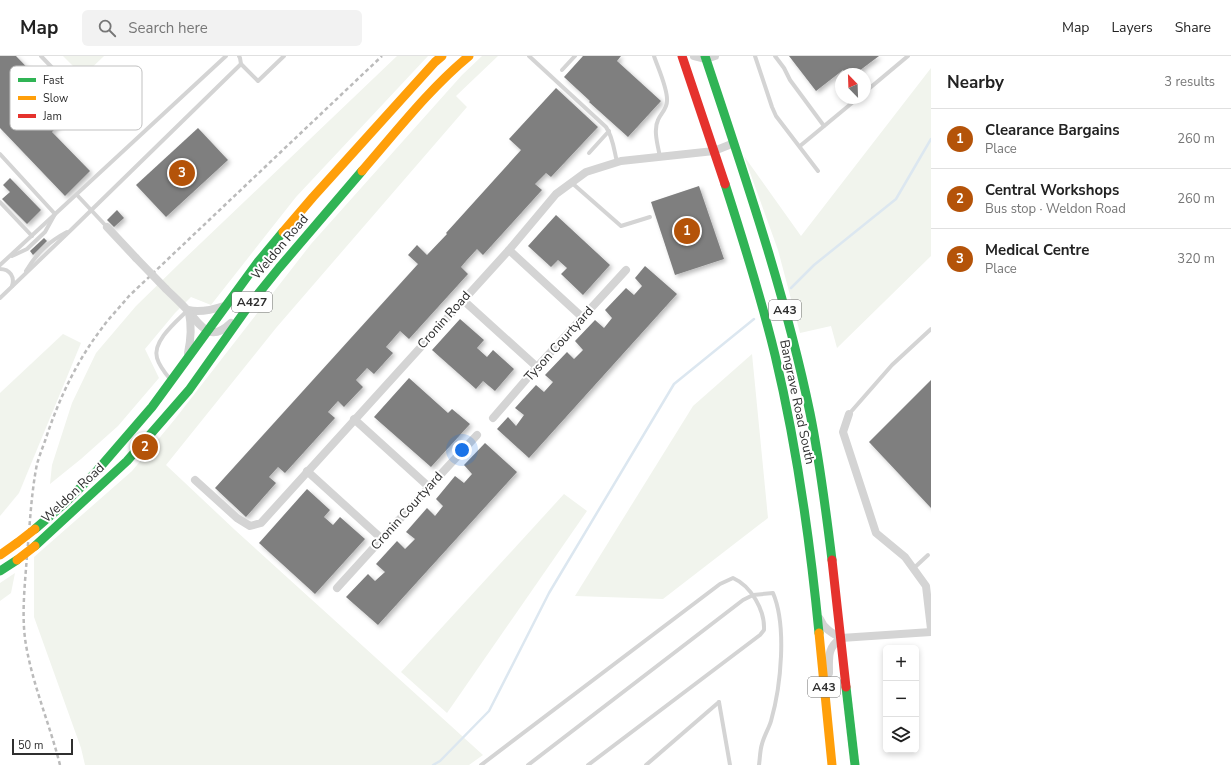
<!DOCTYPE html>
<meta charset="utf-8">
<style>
:root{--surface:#fff;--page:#f2f2f2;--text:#222;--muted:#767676;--line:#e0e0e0;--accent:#b45309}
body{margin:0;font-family:"Nunito Sans",sans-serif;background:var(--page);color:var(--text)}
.controls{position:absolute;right:12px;bottom:12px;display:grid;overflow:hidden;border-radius:6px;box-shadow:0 2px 6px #0003}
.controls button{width:36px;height:36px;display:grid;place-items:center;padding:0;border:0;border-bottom:1px solid var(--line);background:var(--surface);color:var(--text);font:20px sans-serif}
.compass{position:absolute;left:835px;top:12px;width:36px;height:36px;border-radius:50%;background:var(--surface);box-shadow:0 2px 6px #0003;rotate:337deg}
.scale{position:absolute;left:12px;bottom:10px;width:61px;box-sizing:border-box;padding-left:4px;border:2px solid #2f2f2f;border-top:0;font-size:11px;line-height:14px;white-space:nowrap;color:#2f2f2f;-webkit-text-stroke:3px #fff;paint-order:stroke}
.you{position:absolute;left:462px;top:394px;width:14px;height:14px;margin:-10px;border:3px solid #fff;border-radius:50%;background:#1a73e8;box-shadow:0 0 0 6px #1a73e833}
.badge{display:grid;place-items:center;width:26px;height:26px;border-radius:50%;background:var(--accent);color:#fff;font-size:13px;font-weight:700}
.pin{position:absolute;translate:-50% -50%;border:2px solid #fff;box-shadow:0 1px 4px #0006}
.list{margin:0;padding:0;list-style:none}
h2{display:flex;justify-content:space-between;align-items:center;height:52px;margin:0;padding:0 16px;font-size:17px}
h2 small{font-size:13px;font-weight:400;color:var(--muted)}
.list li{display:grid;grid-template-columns:26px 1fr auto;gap:12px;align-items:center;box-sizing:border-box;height:60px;padding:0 16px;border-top:1px solid var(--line)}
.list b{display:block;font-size:15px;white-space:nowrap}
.list p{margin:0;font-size:13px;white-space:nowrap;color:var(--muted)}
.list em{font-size:13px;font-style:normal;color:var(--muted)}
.icon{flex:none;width:22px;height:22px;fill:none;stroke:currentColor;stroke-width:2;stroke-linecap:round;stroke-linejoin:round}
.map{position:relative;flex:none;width:931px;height:709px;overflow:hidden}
header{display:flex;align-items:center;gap:24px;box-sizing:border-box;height:56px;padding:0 20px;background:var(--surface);border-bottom:1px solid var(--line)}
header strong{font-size:19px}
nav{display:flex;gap:22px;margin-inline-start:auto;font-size:14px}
.search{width:280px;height:36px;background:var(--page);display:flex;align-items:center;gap:10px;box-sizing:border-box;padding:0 14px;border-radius:6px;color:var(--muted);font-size:15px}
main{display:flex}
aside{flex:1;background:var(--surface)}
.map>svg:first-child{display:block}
.green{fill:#f1f4ed}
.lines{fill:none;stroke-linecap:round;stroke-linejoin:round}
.stream{stroke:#dce7f0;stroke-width:2.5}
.building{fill:#7f7f7f;filter:url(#shadow)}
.lane{stroke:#d4d4d4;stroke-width:4}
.street{stroke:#d4d4d4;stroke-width:8}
.fast{stroke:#30b455;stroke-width:9}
.slow{stroke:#ff9f0a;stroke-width:9}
.jam{stroke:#e5322d;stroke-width:9}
.rail{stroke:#bbb;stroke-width:2.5;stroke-dasharray:4 3;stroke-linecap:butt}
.street-bridge{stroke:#d4d4d4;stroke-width:8}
.slow-bridge{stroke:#ff9f0a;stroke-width:9}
.labels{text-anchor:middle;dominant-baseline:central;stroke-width:4;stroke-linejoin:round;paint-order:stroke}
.shield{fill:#fff;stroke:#6d6d6d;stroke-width:1}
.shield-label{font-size:12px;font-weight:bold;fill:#2f2f2f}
.street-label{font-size:13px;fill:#2f2f2f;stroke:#fff}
.key{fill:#fff;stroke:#c1c1c1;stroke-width:1}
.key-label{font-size:11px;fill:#2f2f2f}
</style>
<header>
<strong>Map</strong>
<div class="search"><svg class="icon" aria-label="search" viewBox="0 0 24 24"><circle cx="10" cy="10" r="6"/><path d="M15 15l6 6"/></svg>Search here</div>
<nav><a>Map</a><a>Layers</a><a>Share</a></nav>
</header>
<main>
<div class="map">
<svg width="931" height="709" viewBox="0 0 931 709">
<defs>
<filter id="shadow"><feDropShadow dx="2.5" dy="2.5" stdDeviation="2" flood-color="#0004"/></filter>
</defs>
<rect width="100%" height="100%" fill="#fff"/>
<g class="green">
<path d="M63 0H104L83 20Z"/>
<path d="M397 0H428L296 141 211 249 191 241 175 257 145 293 159 322 118 370 81 403 50 428 52 409 72 347 96 297 136 250 180 207Z"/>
<path d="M482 0H498L456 40 467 51 276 272 166 409 235 474 483 699 469 709H85L81 692 34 561V501L132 415 175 363 311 188 462 19Z"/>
<path d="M931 12V200L837 292 831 270 800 277 778 194 744 100 801 180Z"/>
<path d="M63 278 81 287 19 437 0 460V337Z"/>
<path d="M752 298 768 462 663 543 575 540 693 350Z"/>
<path d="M564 438 587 455 447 657 401 616Z"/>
<path d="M15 517 11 537 0 545V527Z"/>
</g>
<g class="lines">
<g class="stream">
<path d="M791 232 814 209 896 143 931 83"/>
<path d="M433 709 440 705 489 655 549 537 674 328 754 263"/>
</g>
</g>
<g class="building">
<path d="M0 0H16L71 57 52 76 90 115 65 140 0 72Z"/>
<path d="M583 0H621L617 5 661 45 628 81 589 46 590 45 564 21Z"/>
<path d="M789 0H879L855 18H846L843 14 816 35Z"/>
<path d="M556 32 598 71 551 121 546 117 535 128 542 134 483 199 477 193 466 205 461 211 468 218 409 283 400 275 386 291 393 297 374 318 367 312 356 324 363 331 344 351 338 345 328 356 335 362 285 417 278 411 269 421 276 427 246 461 215 432 418 208 408 199 417 189 427 199 447 178 446 177 521 94 509 83Z"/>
<path d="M198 72 228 104 166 161 136 129Z"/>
<path d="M10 122 41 154 27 168 2 143 10 136 3 129Z"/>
<path d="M699 130 724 203 675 219 651 146Z"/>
<path d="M117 154 124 162 114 171 107 164Z"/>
<path d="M556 159 610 209 583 239 561 218 567 212 558 204 551 211 528 190Z"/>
<path d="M44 182 47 185 33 199 30 195Z"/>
<path d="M645 210 677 238 529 402 497 373 508 361 516 370 524 359 515 352 536 329 544 336 553 326 545 319 567 296 574 303 583 294 575 285 595 264 604 272 612 262 605 254 626 232 634 239 642 230 635 222Z"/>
<path d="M460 263 484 284 477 292 487 301 493 294 514 313 495 335 483 325 476 333 432 294Z"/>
<path d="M409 322 448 357 452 353 470 368 431 411 374 361Z"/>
<path d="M931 324V452L869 386Z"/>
<path d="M485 387 517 416 378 569 346 541 368 518 375 525 385 516 376 508 397 485 405 493 415 483 406 476 427 452 435 460 443 450 436 443 455 420 464 427 472 418 464 409Z"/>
<path d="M307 433 330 454 324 461 333 469 340 461 365 483 315 538 259 487Z"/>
</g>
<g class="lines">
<g class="lane">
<path d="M41 0 64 24"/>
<path d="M529 0 606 71C613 81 614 94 617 106"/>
<path d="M654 0C658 12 668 33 667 45 667 53 661 57 658 64 653 74 658 90 660 101"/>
<path d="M755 0 772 51 776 60 818 115"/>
<path d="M775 0 784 12 790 24 824 70"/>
<path d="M241 8 258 25 284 0"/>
<path d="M562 14 575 0"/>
<path d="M865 36 908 0"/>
<path d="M800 90 858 42"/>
<path d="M589 97 609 75"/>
<path d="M0 98 55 158 45 176 27 193 12 200"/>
<path d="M572 127 621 170 650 161"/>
<path d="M77 139 107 171"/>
<path d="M0 146 32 180"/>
<path d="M0 209 226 0"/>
<path d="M0 213C10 213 15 221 12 230"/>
<path d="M26 215C37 197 48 186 67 176"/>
<path d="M0 242 72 173 241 8 240 2 239 0"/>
<path d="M170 323C165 317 159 309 157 302 152 285 177 265 188 254"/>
<path d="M849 358 892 309 931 273"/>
<path d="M914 512 928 499"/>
<path d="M719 646 730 709"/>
<path d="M481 709 720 528 733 522C751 530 765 554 764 574L760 579 588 709"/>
<path d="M528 709 743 544 753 539 773 537C787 570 781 630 771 665 769 672 764 680 762 688 760 694 760 702 759 709"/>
<path d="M646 709 719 646"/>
</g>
<g class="street">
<path d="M694 0 706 3 715 0"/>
<path d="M107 171 136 202"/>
<path d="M509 194 582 261"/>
<path d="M166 233C173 240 181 247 188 255 202 271 210 287 231 267"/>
<path d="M463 244 537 311"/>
<path d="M188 254C200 257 212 254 224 250"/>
<path d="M188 297C191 283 192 271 189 257"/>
<path d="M849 358 843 376 876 477 905 501 926 530 931 573"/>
<path d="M493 362 537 311 626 214"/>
<path d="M354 363 429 431"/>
<path d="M307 415 382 483"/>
<path d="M195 424 237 462 250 470 261 467 509 194 556 138 586 116 621 105 714 95 734 87"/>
<path d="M337 532 429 431 477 379"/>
<path d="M820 563C824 573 832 577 841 582"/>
<path d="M829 617C829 601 827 592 841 582L931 576"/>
</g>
<g class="fast">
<path d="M705 0C744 118 785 236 810 357 820 406 826 455 832 504"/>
<path d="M725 128C743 184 761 241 775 299 797 391 810 484 819 577"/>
<path d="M35 473 65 447 95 417 152 351 258 206 283 176"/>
<path d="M35 490 127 405 189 334 250 248 279 212 362 115"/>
<path d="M0 515 17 504"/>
<path d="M846 631 855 709"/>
</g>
<g class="slow">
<path d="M362 115C396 76 429 33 469 0"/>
<path d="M283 176 313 141 435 6 442 0"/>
<path d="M0 499 17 487"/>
<path d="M819 577 832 709"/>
</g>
<g class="jam">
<path d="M682 0 725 128"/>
<path d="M832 504 846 631"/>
</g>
<path class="rail" d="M60 709C50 669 33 630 26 589 21 560 25 529 27 499 30 469 31 438 37 408 39 401 42 393 45 385 58 345 76 306 102 272 110 261 120 251 129 240L382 0"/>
<path class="street-bridge" d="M136 202 166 233"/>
<g class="slow-bridge">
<path d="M17 487 35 473"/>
<path d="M17 504 35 490"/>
</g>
</g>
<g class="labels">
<g class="shield">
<rect x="232" y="236" width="40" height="20" rx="3"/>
<rect x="769" y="244" width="32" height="20" rx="3"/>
<rect x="808" y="621" width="32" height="20" rx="3"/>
</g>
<g class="shield-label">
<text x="252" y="246">A427</text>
<text x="785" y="254">A43</text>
<text x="824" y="631">A43</text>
</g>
<g class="street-label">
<text transform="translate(280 191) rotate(-50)">Weldon Road</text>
<text transform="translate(444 264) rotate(-48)">Cronin Road</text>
<text transform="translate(559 288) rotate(-48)">Tyson Courtyard</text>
<text transform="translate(797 346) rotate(78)">Bangrave Road South</text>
<text transform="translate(73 437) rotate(-43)">Weldon Road</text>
<text transform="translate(407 455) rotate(-48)">Cronin Courtyard</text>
</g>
</g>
<rect x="10" y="10" width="132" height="64" rx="6" class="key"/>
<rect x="18" y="22" width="18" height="4" fill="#30b455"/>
<rect x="18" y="40" width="18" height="4" fill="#ff9f0a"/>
<rect x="18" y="58" width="18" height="4" fill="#e5322d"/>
<g class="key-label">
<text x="43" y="28">Fast</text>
<text x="43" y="46">Slow</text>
<text x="43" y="64">Jam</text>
</g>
</svg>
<div class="controls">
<button>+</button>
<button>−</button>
<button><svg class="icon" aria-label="layers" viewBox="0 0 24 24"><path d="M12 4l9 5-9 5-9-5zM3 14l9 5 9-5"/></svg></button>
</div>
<svg class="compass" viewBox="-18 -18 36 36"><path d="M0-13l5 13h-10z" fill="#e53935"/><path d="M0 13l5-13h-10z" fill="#767676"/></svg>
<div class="scale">50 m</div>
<div class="you"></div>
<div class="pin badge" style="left:687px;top:175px">1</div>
<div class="pin badge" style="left:145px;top:391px">2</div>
<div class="pin badge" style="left:182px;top:117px">3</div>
</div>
<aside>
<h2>Nearby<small>3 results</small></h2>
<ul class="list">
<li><span class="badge">1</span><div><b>Clearance Bargains</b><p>Place</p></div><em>260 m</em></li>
<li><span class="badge">2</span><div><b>Central Workshops</b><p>Bus stop · Weldon Road</p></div><em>260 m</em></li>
<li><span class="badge">3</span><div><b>Medical Centre</b><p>Place</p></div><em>320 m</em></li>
</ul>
</aside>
</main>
